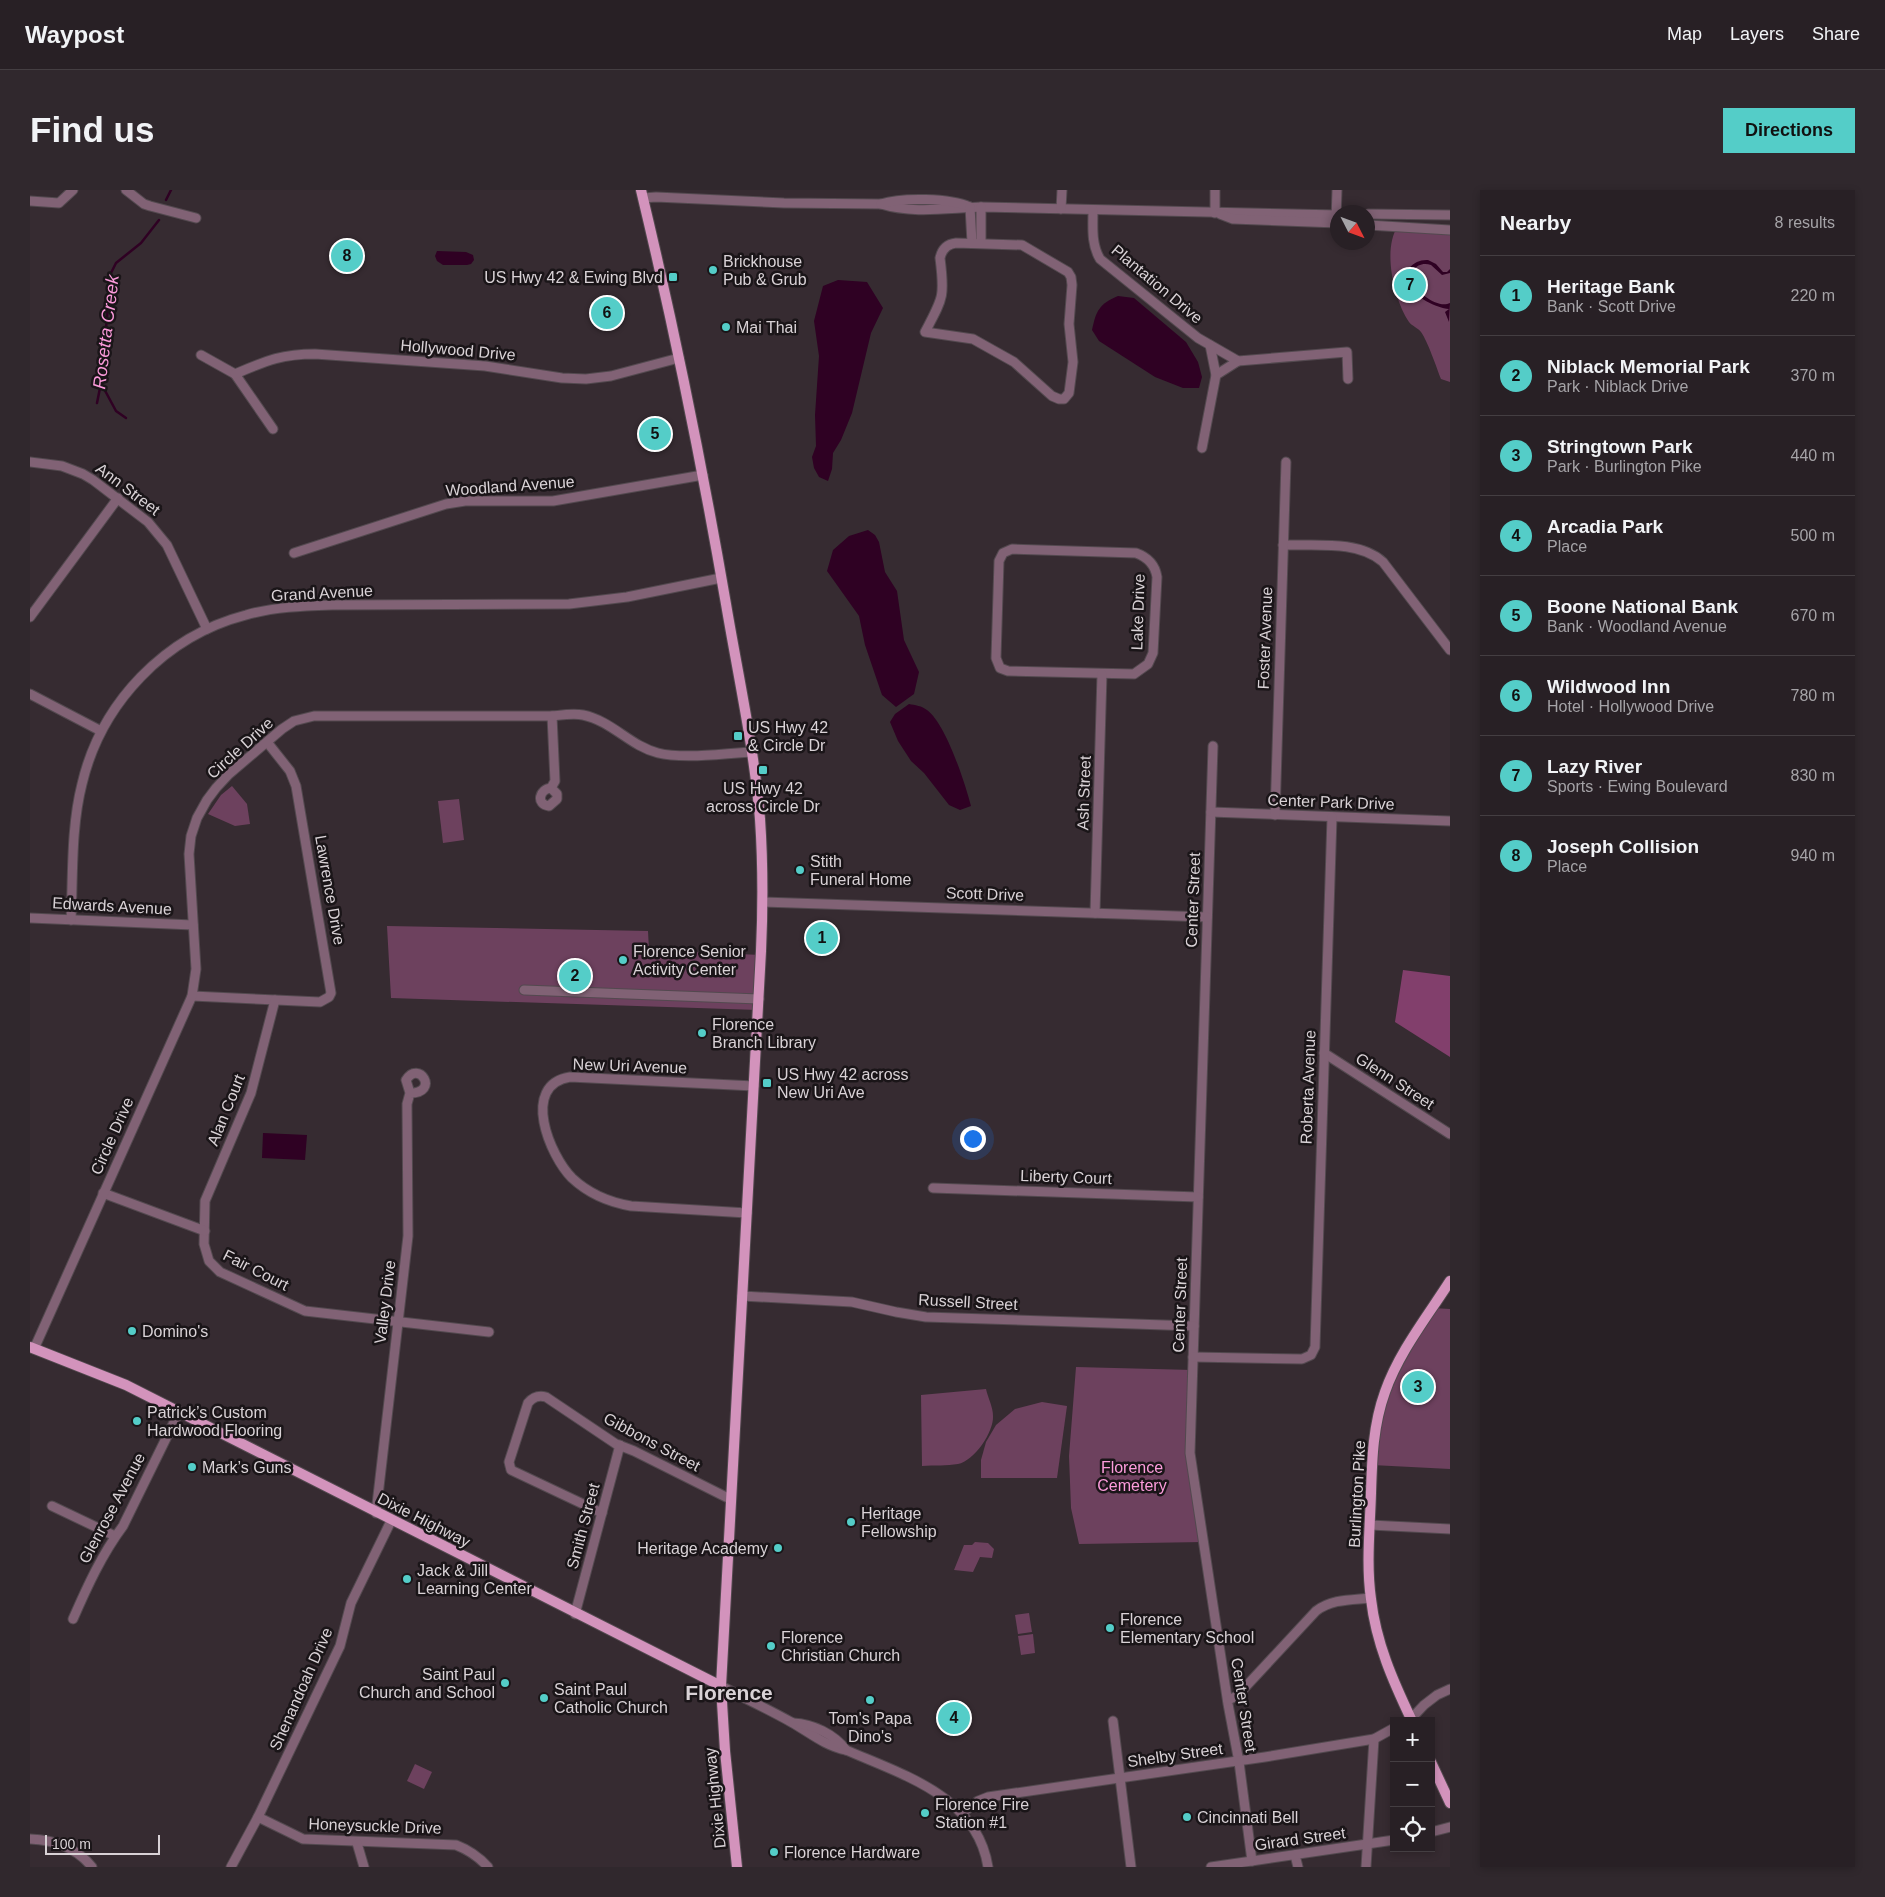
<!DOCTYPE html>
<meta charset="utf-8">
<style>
:root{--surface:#282025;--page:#30282d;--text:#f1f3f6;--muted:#a5a3a7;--line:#443e42;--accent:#54cdc8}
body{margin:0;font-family:Helvetica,sans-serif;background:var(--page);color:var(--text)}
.controls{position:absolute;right:15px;bottom:15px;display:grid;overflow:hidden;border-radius:0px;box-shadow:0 2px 8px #0003}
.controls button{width:45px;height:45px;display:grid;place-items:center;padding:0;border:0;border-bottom:1px solid var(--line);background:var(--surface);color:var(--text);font:25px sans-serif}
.compass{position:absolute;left:1300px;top:15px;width:45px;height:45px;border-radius:50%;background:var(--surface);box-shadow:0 2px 8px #0003;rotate:132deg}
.scale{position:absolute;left:15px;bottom:12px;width:115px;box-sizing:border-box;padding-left:5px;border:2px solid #d9d2d6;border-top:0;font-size:14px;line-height:18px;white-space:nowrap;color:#d9d2d6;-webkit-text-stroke:4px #1a1518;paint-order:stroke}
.you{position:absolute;left:942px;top:948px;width:18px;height:18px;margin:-12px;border:4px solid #fff;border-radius:50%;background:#1a73e8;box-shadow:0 0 0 8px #1a73e833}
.badge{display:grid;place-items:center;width:32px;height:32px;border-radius:50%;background:var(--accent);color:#111;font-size:16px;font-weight:700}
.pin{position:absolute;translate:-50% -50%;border:2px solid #fff;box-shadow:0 1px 5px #0006}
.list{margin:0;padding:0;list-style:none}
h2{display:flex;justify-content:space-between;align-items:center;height:65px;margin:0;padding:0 20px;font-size:21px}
h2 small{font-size:16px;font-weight:400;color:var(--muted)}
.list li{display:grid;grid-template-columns:32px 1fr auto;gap:15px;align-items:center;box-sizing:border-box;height:80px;padding:0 20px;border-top:1px solid var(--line)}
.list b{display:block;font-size:19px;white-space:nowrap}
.list p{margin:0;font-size:16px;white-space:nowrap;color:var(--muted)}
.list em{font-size:16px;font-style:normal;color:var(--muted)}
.icon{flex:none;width:28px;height:28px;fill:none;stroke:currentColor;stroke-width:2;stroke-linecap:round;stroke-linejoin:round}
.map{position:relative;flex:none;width:1420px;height:1677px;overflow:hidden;border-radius:0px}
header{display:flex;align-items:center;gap:30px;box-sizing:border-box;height:70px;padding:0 25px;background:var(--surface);border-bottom:1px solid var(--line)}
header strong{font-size:24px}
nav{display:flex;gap:28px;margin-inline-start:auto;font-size:18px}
.intro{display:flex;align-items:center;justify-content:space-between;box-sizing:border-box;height:120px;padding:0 30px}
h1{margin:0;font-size:35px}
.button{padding:12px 22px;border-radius:0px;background:var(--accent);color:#111;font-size:18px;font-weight:700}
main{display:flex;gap:30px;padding:0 30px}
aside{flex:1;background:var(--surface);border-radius:0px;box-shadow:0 2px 8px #0003}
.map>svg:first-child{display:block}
.green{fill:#6d415e}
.forest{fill:#823f6c}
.water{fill:#2f0123}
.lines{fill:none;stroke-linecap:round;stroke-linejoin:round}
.stream{stroke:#2f0123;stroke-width:2.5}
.minor-casing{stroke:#53494f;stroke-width:11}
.major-casing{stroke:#53494f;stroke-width:12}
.minor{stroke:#816275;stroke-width:9}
.major{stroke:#d393bc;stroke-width:10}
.poi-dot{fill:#54cdc8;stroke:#1a1518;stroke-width:2}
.labels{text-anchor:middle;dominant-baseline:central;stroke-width:5;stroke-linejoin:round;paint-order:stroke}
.poi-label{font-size:16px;fill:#d9d2d6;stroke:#1a1518;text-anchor:start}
.street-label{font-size:16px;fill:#d9d2d6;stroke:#1a1518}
.park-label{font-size:16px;fill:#fd9cdc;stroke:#1a1518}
.water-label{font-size:18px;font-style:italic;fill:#fb9ada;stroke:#1a1518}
.district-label{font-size:21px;font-weight:bold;fill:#d9d2d6;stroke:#1a1518}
</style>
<header>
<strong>Waypost</strong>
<nav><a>Map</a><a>Layers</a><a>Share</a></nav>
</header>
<div class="intro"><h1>Find us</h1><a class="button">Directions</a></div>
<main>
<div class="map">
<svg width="1420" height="1677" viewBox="0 0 1420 1677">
<rect width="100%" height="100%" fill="#362b31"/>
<g class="green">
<path d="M1368 36 1420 40V192L1411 189C1406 176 1398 152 1391 142 1388 138 1382 136 1379 132 1364 110 1352 59 1368 36Z"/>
<path d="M202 596 217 614 220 634 205 636 178 624 191 605Z"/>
<path d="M429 609 434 650 413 653 408 611Z"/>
<path d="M357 736 618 741 619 760 731 765 728 820 361 808Z"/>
<path d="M1403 1118 1420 1119V1279L1342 1275 1354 1204Z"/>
<path d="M1046 1177 1163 1180 1160 1263 1174 1352 1049 1354 1041 1318 1039 1266Z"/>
<path d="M956 1199C958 1208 963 1217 963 1226 964 1242 944 1271 928 1274 917 1276 904 1275 892 1276L891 1205Z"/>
<path d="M1012 1212 1037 1216 1027 1288H951V1270L956 1252 966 1235 985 1219Z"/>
<path d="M945 1352 958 1353 964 1359 962 1368 950 1367 943 1382 924 1380 934 1355H942Z"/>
<path d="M999 1423 1002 1442 988 1444 985 1425Z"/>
<path d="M1003 1444 1005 1463 991 1465 988 1446Z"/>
<path d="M385 1574 402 1582 394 1599 377 1591Z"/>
</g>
<path class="forest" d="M1373 780 1420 786V867L1365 832Z"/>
<g class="water">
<path d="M407 61 436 62 443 65 444 70 441 74 437 75H413L407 71 405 66Z"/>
<path d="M1398 70 1406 74 1413 82H1417L1420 79V83L1412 85 1401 75C1388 71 1378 81 1382 94 1389 103 1408 119 1420 113L1419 132 1415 122 1419 119C1407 118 1384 107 1379 96 1371 81 1384 69 1398 70Z"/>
<path d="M808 90 837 92 853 118 841 143 822 223 811 250 803 263 802 279 798 291 789 287 784 278 782 267 786 256 785 225 789 166 784 131 793 96Z"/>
<path d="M1088 106 1104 108 1156 152 1168 172 1172 187 1169 198H1153L1125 187 1069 151 1062 140C1066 121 1069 114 1088 106Z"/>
<path d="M838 340 845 345 849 352 855 382 867 401 874 450 889 482 884 504 866 517 852 505 835 455 829 426 797 381 803 360 819 346Z"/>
<path d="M879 514C885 515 892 516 897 520 916 534 935 593 941 616L930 620 919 615 894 583 881 571 868 551 860 532 865 524Z"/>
<path d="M233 943 277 945 275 970 232 968Z"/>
</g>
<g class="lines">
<g class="stream">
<path d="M136 10 141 0"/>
<path d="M72 195 86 221 96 228"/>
<path d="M67 213 71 193 81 83 86 73 111 53 129 30"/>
</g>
<defs>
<g id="minor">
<path d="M96 0 114 14 120 16 166 28"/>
<path d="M613 8 626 7 754 13 851 14C883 24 918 18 951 17L1308 25"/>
<path d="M0 11 29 13 43 0"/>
<path d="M851 14C872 7 920 8 940 17"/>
<path d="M940 17 942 53"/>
<path d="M951 17V53"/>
<path d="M1031 19 1032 0"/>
<path d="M1063 20C1063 37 1061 54 1070 69L1168 148 1208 171 1317 162 1318 189"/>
<path d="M1185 23V0"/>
<path d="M1190 24 1203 29 1308 33"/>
<path d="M1338 24 1420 25"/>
<path d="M1306 31 1307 0"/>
<path d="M1338 35 1420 40"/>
<path d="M926 53 992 55 1038 82 1041 87 1042 95 1039 134 1043 172 1039 203 1034 209H1029L1022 206 984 172 943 149 895 142C913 108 915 107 910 68 912 59 917 54 926 53Z"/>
<path d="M171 165 205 184 243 239"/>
<path d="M205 184C236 171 251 164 285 164L455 176 532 188 556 189 581 186 649 168"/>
<path d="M1186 185 1208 171"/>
<path d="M1172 258 1186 185 1180 155"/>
<path d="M0 272 32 276 53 284 63 290 118 332 137 355 177 439"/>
<path d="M1253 355C1285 356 1329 350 1353 372L1420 460"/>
<path d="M982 359 1106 363C1117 367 1125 374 1127 387L1123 463 1118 474 1104 484 978 481 970 478 966 468 969 371 973 363Z"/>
<path d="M264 363 416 314 435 311H523L673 285"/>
<path d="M0 427 88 308"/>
<path d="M0 504 71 541"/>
<path d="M1183 556 1160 1263 1198 1514 1209 1572 1222 1671"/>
<path d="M521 598 527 604V609L519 616C505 614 510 599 521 598L525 591 522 526"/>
<path d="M1181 622 1420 631"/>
<path d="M1245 625 1256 272"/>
<path d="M733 712 1177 727"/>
<path d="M1065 723 1072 484"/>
<path d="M0 728 163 735"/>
<path d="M41 730C43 685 41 637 52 594 71 513 135 446 216 425 244 417 273 416 302 415L539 414 597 407 691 388"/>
<path d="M494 800 729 809"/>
<path d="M162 806 290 812 299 807 301 803 266 596 260 581 237 552"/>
<path d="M245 810 221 903 175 1011 174 1054 179 1071 190 1082 275 1121 459 1142"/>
<path d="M1294 863 1420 944"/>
<path d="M903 998 1168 1007"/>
<path d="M73 1003 175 1041"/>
<path d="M717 1023 601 1016C578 1012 559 1004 542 988 520 966 490 895 540 887L724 896"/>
<path d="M712 1106 822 1112 866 1122 896 1127 1164 1136"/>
<path d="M4 1159 162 806 166 779 159 664 161 646 167 628 177 610 186 598 199 584 252 539 264 531 284 526H522C532 525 543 523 553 525 582 531 600 556 628 563 651 569 696 564 721 562"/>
<path d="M1163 1167 1272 1169 1281 1165 1285 1157 1302 627"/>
<path d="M22 1316 85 1346"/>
<path d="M346 1323 378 1046 377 914 380 903C410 903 389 869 376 890L380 903"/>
<path d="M572 1323 481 1280 479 1272 498 1213C503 1207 508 1205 516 1207L586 1254 604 1261 700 1309"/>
<path d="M1340 1335 1420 1339"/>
<path d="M545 1424 590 1255"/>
<path d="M43 1429C57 1397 72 1364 93 1336L149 1222"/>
<path d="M691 1496C714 1508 738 1519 761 1532 779 1542 795 1556 816 1560 873 1585 947 1606 958 1677"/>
<path d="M1198 1510 1207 1506 1286 1421C1302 1409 1321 1410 1340 1408"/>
<path d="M1083 1531 1101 1677"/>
<path d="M1379 1531 1394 1515 1407 1505 1420 1499"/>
<path d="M763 1533C783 1534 804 1544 816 1560"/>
<path d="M932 1623 948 1611 958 1607 1235 1567 1344 1549 1364 1538"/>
<path d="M228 1627 273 1649 426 1655C439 1660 448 1666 458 1677"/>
<path d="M1401 1642 1420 1637"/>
<path d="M0 1649C24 1650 46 1657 62 1677"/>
<path d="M327 1653 334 1677"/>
<path d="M1265 1665 1268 1677"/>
<path d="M201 1677 228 1627 310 1456 321 1413 361 1331"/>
<path d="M1181 1677 1364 1650"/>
<path d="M1336 1677 1344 1549"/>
</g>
<g id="major">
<path d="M611 0C644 137 672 275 696 414 708 485 724 557 730 629 733 673 733 717 731 761L691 1496 695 1561 707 1677"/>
<path d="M0 1157 96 1195 691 1496"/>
<path d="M1382 1531C1363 1491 1346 1453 1341 1409 1336 1374 1340 1338 1341 1303 1342 1269 1343 1235 1355 1202 1369 1162 1397 1127 1420 1091"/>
<path d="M1401 1572 1420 1613"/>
</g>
</defs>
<use href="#minor" class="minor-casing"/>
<use href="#major" class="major-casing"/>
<use href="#minor" class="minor"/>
<use href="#major" class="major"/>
</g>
<g class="poi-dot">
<circle cx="683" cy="80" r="5"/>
<rect x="638" y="82" width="10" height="10" rx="2.5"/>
<circle cx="696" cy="137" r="5"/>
<rect x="703" y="541" width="10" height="10" rx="2.5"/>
<rect x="728" y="575" width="10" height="10" rx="2.5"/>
<circle cx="770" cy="680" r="5"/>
<circle cx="593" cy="770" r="5"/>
<circle cx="672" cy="843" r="5"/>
<rect x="732" y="888" width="10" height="10" rx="2.5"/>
<circle cx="102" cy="1141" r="5"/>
<circle cx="107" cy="1231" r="5"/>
<circle cx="162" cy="1277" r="5"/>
<circle cx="821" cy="1332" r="5"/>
<circle cx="748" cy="1358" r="5"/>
<circle cx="377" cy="1389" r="5"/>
<circle cx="1080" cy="1438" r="5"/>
<circle cx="741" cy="1456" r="5"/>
<circle cx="475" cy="1493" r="5"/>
<circle cx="514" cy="1508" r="5"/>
<circle cx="840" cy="1510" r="5"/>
<circle cx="895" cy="1623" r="5"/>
<circle cx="1157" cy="1627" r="5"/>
<circle cx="744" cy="1662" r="5"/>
</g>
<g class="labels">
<g class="poi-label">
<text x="693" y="71">Brickhouse<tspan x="693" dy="18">Pub &amp; Grub</tspan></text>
<text x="633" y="87" text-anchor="end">US Hwy 42 &amp; Ewing Blvd</text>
<text x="706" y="137">Mai Thai</text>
<text x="718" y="537">US Hwy 42<tspan x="718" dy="18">&amp; Circle Dr</tspan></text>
<text x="733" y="598" text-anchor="middle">US Hwy 42<tspan x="733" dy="18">across Circle Dr</tspan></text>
<text x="780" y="671">Stith<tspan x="780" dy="18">Funeral Home</tspan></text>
<text x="603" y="761">Florence Senior<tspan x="603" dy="18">Activity Center</tspan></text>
<text x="682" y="834">Florence<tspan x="682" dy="18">Branch Library</tspan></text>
<text x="747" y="884">US Hwy 42 across<tspan x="747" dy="18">New Uri Ave</tspan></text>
<text x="112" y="1141">Domino's</text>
<text x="117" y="1222">Patrick’s Custom<tspan x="117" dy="18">Hardwood Flooring</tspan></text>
<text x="172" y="1277">Mark’s Guns</text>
<text x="831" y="1323">Heritage<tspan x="831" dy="18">Fellowship</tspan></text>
<text x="738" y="1358" text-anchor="end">Heritage Academy</text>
<text x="387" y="1380">Jack &amp; Jill<tspan x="387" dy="18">Learning Center</tspan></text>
<text x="1090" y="1429">Florence<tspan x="1090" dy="18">Elementary School</tspan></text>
<text x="751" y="1447">Florence<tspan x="751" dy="18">Christian Church</tspan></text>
<text x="465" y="1484" text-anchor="end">Saint Paul<tspan x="465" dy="18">Church and School</tspan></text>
<text x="524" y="1499">Saint Paul<tspan x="524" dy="18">Catholic Church</tspan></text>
<text x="840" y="1528" text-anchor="middle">Tom's Papa<tspan x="840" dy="18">Dino's</tspan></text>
<text x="905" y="1614">Florence Fire<tspan x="905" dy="18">Station #1</tspan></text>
<text x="1167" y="1627">Cincinnati Bell</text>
<text x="754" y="1662">Florence Hardware</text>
</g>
<g class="street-label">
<text transform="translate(1127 94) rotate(40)">Plantation Drive</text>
<text transform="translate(428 160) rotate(5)">Hollywood Drive</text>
<text transform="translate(480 296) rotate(-4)">Woodland Avenue</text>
<text transform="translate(98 299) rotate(37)">Ann Street</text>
<text transform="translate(292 403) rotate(-3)">Grand Avenue</text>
<text transform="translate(1108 422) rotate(-88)">Lake Drive</text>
<text transform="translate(1235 448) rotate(-88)">Foster Avenue</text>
<text transform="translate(210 558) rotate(-42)">Circle Drive</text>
<text transform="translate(1054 603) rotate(-88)">Ash Street</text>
<text transform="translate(1301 612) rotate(2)">Center Park Drive</text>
<text transform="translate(300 700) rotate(80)">Lawrence Drive</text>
<text transform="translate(955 704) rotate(2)">Scott Drive</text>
<text transform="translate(1163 710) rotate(-88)">Center Street</text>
<text transform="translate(82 716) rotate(3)">Edwards Avenue</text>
<text transform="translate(600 876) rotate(2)">New Uri Avenue</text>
<text transform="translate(1365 891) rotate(33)">Glenn Street</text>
<text transform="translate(1278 897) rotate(-88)">Roberta Avenue</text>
<text transform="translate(196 920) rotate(-68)">Alan Court</text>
<text transform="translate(82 946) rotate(-66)">Circle Drive</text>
<text transform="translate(1036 987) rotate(2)">Liberty Court</text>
<text transform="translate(226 1080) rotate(27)">Fair Court</text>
<text transform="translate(355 1112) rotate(-83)">Valley Drive</text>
<text transform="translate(938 1112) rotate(3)">Russell Street</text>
<text transform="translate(1150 1115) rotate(-88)">Center Street</text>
<text transform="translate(622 1252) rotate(28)">Gibbons Street</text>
<text transform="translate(1327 1304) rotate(-87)">Burlington Pike</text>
<text transform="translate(82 1318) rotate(-62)">Glenrose Avenue</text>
<text transform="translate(394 1330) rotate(27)">Dixie Highway</text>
<text transform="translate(553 1336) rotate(-75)">Smith Street</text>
<text transform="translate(271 1499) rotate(-66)">Shenandoah Drive</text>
<text transform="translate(1214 1515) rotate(81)">Center Street</text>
<text transform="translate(1145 1565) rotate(-8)">Shelby Street</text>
<text transform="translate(685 1608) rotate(-96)">Dixie Highway</text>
<text transform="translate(345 1636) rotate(2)">Honeysuckle Drive</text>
<text transform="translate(1270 1649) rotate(-8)">Girard Street</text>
</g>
<g class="park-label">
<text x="1102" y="1277">Florence<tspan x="1102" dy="18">Cemetery</tspan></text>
</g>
<g class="water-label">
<text transform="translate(76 142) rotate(-83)">Rosetta Creek</text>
</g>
<g class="district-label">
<text x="699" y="1502">Florence</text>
</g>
</g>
</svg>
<div class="controls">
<button>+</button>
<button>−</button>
<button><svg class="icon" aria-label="locate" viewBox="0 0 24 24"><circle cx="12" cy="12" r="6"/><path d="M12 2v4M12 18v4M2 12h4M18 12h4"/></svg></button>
</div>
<svg class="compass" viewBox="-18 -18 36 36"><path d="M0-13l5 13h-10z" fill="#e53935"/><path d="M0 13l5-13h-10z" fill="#a5a3a7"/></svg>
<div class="scale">100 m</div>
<div class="you"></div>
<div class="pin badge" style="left:792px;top:748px">1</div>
<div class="pin badge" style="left:545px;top:786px">2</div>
<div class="pin badge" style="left:1388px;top:1197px">3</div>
<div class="pin badge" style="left:924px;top:1528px">4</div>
<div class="pin badge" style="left:625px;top:244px">5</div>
<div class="pin badge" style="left:577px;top:123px">6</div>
<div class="pin badge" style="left:1380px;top:95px">7</div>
<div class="pin badge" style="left:317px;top:66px">8</div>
</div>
<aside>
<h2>Nearby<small>8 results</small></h2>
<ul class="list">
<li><span class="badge">1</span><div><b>Heritage Bank</b><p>Bank · Scott Drive</p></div><em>220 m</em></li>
<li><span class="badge">2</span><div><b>Niblack Memorial Park</b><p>Park · Niblack Drive</p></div><em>370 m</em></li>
<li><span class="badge">3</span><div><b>Stringtown Park</b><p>Park · Burlington Pike</p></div><em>440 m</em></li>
<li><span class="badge">4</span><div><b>Arcadia Park</b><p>Place</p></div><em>500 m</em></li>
<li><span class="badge">5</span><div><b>Boone National Bank</b><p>Bank · Woodland Avenue</p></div><em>670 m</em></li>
<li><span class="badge">6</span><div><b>Wildwood Inn</b><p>Hotel · Hollywood Drive</p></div><em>780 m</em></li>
<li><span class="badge">7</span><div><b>Lazy River</b><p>Sports · Ewing Boulevard</p></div><em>830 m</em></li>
<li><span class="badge">8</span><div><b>Joseph Collision</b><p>Place</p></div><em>940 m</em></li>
</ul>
</aside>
</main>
